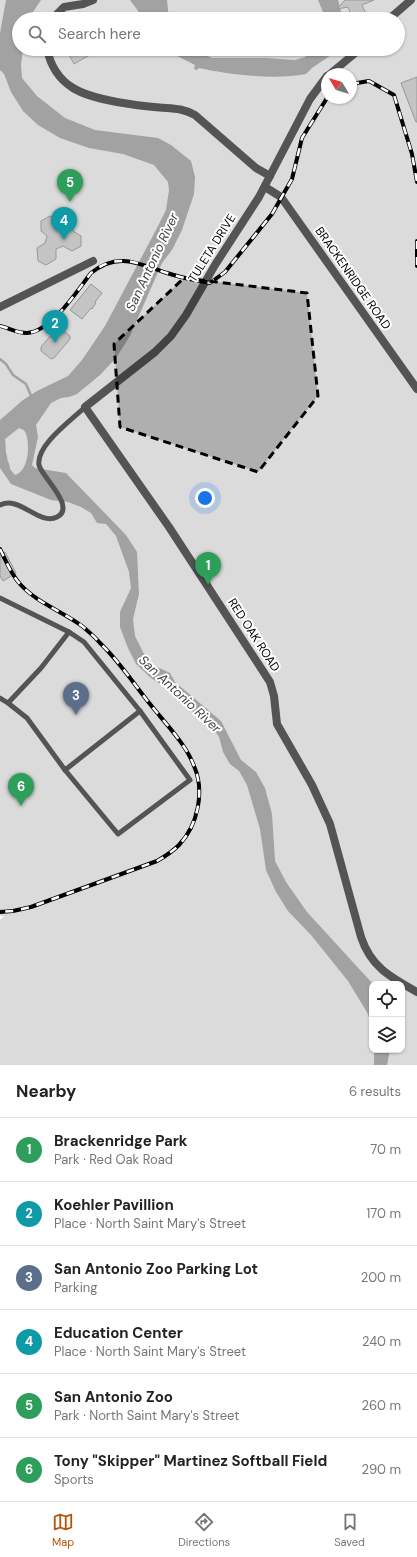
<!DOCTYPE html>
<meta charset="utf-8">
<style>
:root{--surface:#fff;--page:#f6f6f6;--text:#222;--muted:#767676;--line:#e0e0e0;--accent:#b45309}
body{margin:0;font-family:"DM Sans",sans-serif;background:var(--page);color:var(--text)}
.controls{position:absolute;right:12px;bottom:12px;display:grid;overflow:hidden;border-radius:8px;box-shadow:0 1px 3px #0004}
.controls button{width:36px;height:36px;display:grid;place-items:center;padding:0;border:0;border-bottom:1px solid var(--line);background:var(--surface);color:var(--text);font:20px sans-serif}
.compass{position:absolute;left:321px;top:68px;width:36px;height:36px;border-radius:50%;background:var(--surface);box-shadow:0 1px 3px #0004;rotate:308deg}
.you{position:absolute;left:205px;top:498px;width:14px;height:14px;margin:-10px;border:3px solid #fff;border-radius:50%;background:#1a73e8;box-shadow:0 0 0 6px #1a73e833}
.badge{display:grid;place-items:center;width:26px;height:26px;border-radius:50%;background:var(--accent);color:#fff;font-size:13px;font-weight:700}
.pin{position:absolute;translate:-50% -33px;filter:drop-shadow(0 1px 2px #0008)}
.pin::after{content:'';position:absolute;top:21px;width:14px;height:12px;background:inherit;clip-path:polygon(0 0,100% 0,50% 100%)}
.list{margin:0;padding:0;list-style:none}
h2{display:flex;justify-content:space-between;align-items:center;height:52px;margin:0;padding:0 16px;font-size:17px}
h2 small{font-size:13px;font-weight:400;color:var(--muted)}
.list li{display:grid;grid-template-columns:26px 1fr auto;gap:12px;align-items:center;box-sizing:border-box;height:64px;padding:0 16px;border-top:1px solid var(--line)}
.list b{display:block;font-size:15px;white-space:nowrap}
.list p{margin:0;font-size:13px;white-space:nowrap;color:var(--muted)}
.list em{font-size:13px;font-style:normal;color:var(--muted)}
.icon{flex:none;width:22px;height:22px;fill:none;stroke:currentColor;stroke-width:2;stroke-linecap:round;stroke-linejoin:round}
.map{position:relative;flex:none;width:417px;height:1065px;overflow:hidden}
.search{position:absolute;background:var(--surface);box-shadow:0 1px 3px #0004;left:12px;right:12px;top:12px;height:44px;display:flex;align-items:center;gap:10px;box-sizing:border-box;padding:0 14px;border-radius:22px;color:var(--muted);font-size:15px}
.sheet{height:436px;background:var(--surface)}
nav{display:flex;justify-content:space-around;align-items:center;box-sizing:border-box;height:56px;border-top:1px solid var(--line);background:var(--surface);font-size:11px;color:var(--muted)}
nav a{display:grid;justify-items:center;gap:2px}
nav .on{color:var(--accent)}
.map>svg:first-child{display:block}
.green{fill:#dbdbdb;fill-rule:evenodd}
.water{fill:#a2a2a2;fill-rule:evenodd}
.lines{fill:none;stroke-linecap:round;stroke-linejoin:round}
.stream{stroke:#a2a2a2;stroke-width:2.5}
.building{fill:#c4c4c4;stroke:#989898}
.lane{stroke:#545454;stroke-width:5}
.street{stroke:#545454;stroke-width:8}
.rail-casing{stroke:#000;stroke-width:4}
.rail{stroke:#fff;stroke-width:2.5;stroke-dasharray:8;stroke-linecap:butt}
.marked{fill:#000;fill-opacity:0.2;stroke:#000;stroke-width:3;stroke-dasharray:8 5;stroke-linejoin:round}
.labels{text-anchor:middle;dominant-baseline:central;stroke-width:4;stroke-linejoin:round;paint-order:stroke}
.street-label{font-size:12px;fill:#000;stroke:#fff}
.water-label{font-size:13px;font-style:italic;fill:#434343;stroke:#fff}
</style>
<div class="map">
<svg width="417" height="1065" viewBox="0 0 417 1065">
<rect width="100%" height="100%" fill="#fff"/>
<path class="green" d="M0 0H417V1065H0V920L4 916H0ZM19 19H398V49H19ZM327 74H351V98H327ZM372 984H402V1050H372Z"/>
<g class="water">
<path d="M6 0H41L33 12 31 19H19V49H23L21 65 22 78 37 96 65 118 95 130 158 138 171 145 191 161 195 177 194 194 182 230 172 250 162 263 130 336 116 358 100 375 77 394 69 397 61 398 51 403 36 425 38 437 32 465 35 468 66 473 126 535 137 552 139 594 133 619 135 636 143 652 151 664 170 673 175 682 221 721 241 760 256 772 265 788 272 814 275 861 286 882 307 912 373 984 372 1026 368 1014 348 981 311 935 288 911 276 892 266 870 260 829 247 785 239 771 230 764 223 752 219 737 213 728 188 708 170 690 151 678 136 664 128 648 120 627V612L131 588 129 572 116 536 106 524 97 523 91 513 81 507 68 502 51 500 11 484 0 468V420L23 400 37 391 68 376 82 360 105 326 157 228 166 210 169 190 168 182 154 165 123 154 89 148 60 138 38 125 23 111 11 92 4 74 0 70V33ZM19 428C22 429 25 430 26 434 30 444 29 471 15 475L10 469C10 464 7 461 7 456 5 450 6 445 5 439Z"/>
<path d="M130 0H167L169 19H144Z"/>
<path d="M318 0H338L343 19H326Z"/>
<path d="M169 49H193L212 58H265L295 60 305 57 315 49H340L312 68 306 74C274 80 231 75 199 68L197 70 194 69 195 65 175 55Z"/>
<path d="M374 1050H390L387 1065H374Z"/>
</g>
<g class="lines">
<path class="stream" d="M0 359 6 364 13 375 26 384 32 398"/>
</g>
<g class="building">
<path d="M345 0H374L362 5 366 14 358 18 357 15 352 17 348 7 337 9Z"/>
<path d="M66 49H100L74 64Z"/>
<path d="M417 77V122H416L401 83Z"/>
<path d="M50 216 57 220 63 218 73 222V231L81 236V246L72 251 63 246 56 249V259L46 265 38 261 37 248 45 243 47 236 41 231V221Z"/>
<path d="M91 284 102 293 95 302 96 303 92 309 91 308 82 319 70 310Z"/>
<path d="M57 328H60L70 336V339L54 358 51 359 41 351V347Z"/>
<path d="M5 552 16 573 3 581 0 576V554Z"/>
</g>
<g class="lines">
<g class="lane">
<path d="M0 505C19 495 39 526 57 517 77 507 41 476 39 465 36 445 72 420 85 407"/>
<path d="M0 598 69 632 41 668 8 703 0 698"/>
<path d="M8 703 27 718 65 770 140 711 84 642 69 632"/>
<path d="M65 770 118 834 190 780 140 711"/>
</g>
<g class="street">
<path d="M52 19 64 7 83 4 93 0"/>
<path d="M389 19 411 0"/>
<path d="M47 49C55 87 83 96 117 102 129 104 142 106 154 107 171 109 180 107 195 115L256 168 270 176"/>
<path d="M330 74 360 49"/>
<path d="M327 76 310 99 259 197 215 265 186 315 171 336 155 352 85 407 169 527 270 682 274 696 277 724 312 785 330 824 361 937C371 967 390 977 417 992"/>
<path d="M265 187 281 197 417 389"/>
<path d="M0 307 93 261"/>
</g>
<defs>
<g id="rail">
<path d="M351 84 369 81 394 95 412 154 417 182"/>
<path d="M417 241V266"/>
<path d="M0 326C9 328 17 333 27 333 51 332 77 291 91 273 118 251 139 264 167 273 181 278 196 280 210 283L225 272 272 214 292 179 302 138 327 98"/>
<path d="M0 549C6 561 11 574 20 584 37 603 62 611 82 626 88 631 95 637 100 643 119 661 134 684 150 704 164 722 186 744 194 766 205 791 198 825 179 845 172 852 164 857 157 861L31 907 13 911 0 912"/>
</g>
</defs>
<use href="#rail" class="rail-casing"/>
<use href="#rail" class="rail"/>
</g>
<path class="marked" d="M184 278 307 293 318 396 258 472 120 427 114 344Z"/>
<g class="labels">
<g class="street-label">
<text transform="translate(212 248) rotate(-58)">TULETA DRIVE</text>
<text transform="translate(353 278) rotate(55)">BRACKENRIDGE ROAD</text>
<text transform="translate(254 635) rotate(57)">RED OAK ROAD</text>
</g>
<g class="water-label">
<text transform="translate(152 262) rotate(-65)">San Antonio River</text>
<text transform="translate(180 694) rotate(43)">San Antonio River</text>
</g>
</g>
</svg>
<div class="controls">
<button><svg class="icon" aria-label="locate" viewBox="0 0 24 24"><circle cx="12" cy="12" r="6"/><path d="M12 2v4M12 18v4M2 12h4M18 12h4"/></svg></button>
<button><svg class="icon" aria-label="layers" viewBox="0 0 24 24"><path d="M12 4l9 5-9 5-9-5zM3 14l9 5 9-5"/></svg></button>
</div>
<svg class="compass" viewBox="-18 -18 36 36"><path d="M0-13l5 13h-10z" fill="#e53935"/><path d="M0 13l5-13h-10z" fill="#767676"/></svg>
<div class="you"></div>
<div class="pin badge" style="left:208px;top:585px;background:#2e9e5b">1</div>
<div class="pin badge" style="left:55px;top:343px;background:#0f9aa8">2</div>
<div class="pin badge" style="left:76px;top:715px;background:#5c6f8a">3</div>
<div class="pin badge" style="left:64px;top:240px;background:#0f9aa8">4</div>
<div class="pin badge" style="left:70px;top:202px;background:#2e9e5b">5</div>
<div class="pin badge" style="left:21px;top:806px;background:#2e9e5b">6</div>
<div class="search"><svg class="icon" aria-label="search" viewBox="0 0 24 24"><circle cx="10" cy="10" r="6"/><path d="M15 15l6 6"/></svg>Search here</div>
</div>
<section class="sheet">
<h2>Nearby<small>6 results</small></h2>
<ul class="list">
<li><span class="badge" style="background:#2e9e5b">1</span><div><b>Brackenridge Park</b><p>Park · Red Oak Road</p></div><em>70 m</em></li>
<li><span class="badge" style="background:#0f9aa8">2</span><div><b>Koehler Pavillion</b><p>Place · North Saint Mary's Street</p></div><em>170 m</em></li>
<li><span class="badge" style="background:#5c6f8a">3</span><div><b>San Antonio Zoo Parking Lot</b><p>Parking</p></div><em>200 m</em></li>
<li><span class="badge" style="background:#0f9aa8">4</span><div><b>Education Center</b><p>Place · North Saint Mary's Street</p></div><em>240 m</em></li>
<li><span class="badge" style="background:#2e9e5b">5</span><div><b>San Antonio Zoo</b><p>Park · North Saint Mary's Street</p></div><em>260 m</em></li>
<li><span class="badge" style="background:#2e9e5b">6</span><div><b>Tony &quot;Skipper&quot; Martinez Softball Field</b><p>Sports</p></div><em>290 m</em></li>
</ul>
</section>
<nav>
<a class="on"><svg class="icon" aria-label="map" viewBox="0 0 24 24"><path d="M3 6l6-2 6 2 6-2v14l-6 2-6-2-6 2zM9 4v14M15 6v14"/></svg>Map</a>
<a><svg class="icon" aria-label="directions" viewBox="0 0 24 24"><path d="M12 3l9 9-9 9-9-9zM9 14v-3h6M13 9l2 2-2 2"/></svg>Directions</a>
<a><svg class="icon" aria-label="saved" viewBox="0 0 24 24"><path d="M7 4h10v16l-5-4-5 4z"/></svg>Saved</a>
</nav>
